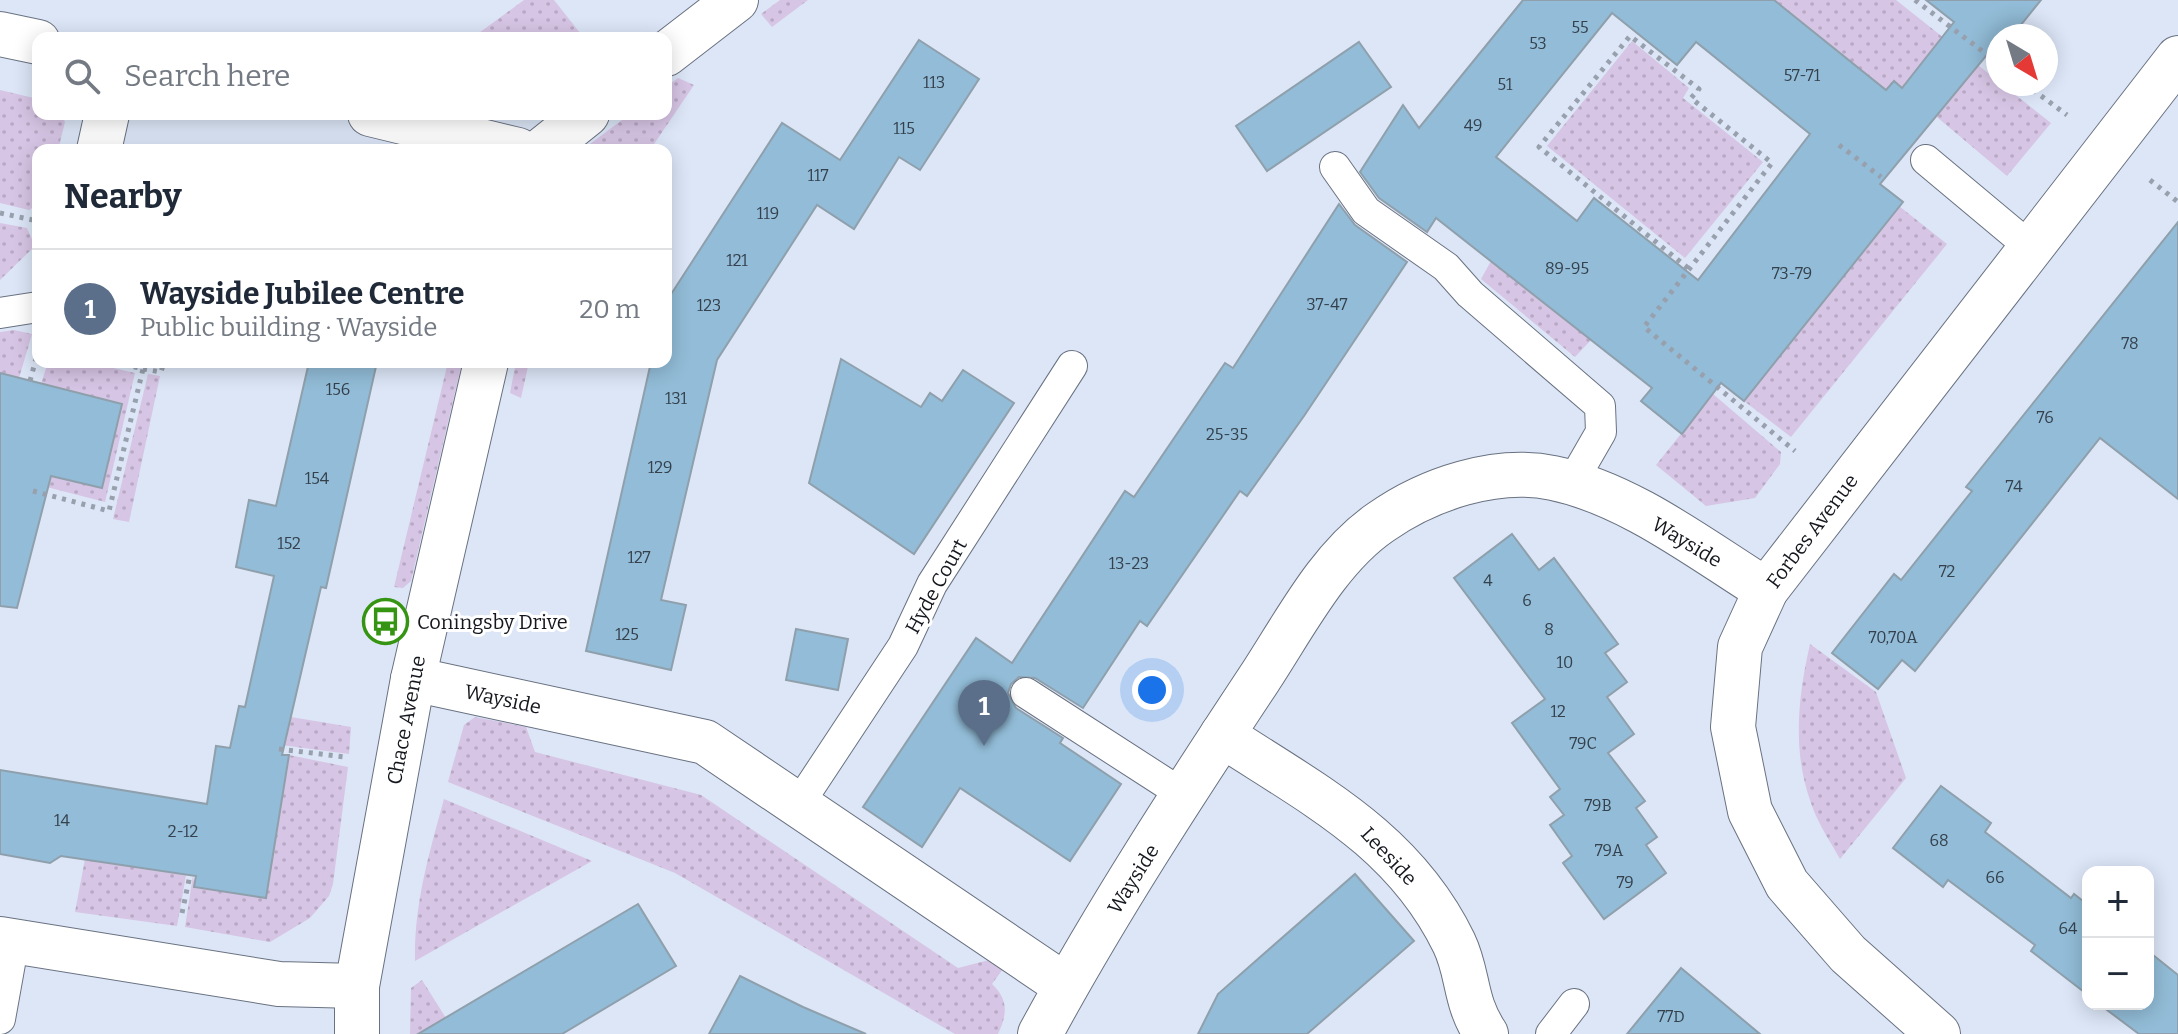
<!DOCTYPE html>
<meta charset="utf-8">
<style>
:root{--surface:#fff;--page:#f6f6f7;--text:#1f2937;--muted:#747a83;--line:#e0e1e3;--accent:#ea580c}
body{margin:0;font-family:Bitter,serif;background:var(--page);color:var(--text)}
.controls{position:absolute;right:24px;bottom:24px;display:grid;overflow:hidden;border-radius:16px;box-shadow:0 4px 20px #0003}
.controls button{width:72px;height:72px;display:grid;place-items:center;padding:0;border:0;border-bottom:2px solid var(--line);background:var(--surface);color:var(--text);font:40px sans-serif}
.compass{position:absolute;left:1986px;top:24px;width:72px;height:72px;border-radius:50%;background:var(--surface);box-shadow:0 4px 20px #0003;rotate:142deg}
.you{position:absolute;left:1152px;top:690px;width:28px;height:28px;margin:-20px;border:6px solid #fff;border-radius:50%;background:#1a73e8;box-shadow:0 0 0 12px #1a73e833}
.badge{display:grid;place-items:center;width:52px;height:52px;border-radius:50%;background:var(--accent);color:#fff;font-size:26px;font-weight:700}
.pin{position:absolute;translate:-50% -66px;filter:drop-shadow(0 2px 4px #0008)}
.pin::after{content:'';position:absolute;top:42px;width:28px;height:24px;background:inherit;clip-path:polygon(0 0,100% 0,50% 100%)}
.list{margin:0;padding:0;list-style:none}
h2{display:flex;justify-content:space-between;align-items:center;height:104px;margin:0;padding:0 32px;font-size:34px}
h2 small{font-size:26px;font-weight:400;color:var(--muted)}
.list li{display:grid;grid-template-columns:52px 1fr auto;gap:24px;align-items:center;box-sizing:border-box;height:120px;padding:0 32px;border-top:2px solid var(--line)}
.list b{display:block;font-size:30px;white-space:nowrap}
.list p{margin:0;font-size:26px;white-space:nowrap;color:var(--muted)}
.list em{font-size:26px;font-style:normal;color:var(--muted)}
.icon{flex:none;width:44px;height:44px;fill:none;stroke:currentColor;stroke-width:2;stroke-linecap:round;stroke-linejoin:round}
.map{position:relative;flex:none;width:2178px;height:1034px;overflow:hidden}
.search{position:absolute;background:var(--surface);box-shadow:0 4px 20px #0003;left:32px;top:32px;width:640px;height:88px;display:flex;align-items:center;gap:20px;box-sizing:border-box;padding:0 28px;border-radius:16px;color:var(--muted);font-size:30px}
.panel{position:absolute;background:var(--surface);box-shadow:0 4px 20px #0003;left:32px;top:144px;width:640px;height:224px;border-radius:16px}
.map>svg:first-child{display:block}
.grass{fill:url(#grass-dots)}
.building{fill:#92bcd7;stroke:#8fa0ac;stroke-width:2;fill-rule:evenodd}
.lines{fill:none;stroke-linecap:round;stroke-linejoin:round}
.lane-casing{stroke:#697281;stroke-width:32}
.street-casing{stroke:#697281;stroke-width:46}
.path{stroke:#98a0ad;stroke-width:5;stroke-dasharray:4 6;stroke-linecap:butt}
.lane{stroke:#fff;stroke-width:30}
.street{stroke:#fff;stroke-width:44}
.labels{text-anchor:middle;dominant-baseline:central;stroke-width:6;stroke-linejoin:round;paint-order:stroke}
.number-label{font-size:16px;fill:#34404c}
.street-label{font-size:20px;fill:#14171d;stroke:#fff}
.poi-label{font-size:20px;fill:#14171d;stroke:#fff;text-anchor:start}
</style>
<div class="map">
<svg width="2178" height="1034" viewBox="0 0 2178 1034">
<defs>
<pattern id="grass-dots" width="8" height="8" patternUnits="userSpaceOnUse" patternTransform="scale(2)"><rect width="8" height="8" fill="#d7c5e5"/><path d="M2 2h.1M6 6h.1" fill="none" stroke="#b8a8c4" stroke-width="1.8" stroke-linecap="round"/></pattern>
</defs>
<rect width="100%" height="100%" fill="#dce6f7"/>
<g class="grass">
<path d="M524 0H554L584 38H472Z"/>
<path d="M780 0H808L772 27 761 14Z"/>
<path d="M1774 0H1896L2051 123 2007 176 1894 81 1886 90Z"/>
<path d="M1632 41 1689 88 1683 98 1763 162 1685 258 1547 146Z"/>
<path d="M678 78 694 85 650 150H582L630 114H666V87Z"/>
<path d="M0 90 38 99V114H61L65 122 58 150H38V204L29 210 0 203Z"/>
<path d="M1899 206 1947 244 1791 437 1744 401Z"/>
<path d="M0 223 27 228 35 246 0 280Z"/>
<path d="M1491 261 1591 340 1575 357 1481 279Z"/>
<path d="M14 330 32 334 19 378 0 373V332Z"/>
<path d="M48 362H87L135 373 105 502 35 484 121 404 41 384Z"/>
<path d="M448 362H462L411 581 403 588 394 587Z"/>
<path d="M516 362H529L521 398 510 393Z"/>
<path d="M148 374 160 376 129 522 113 519Z"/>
<path d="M1713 394 1781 452 1780 464 1755 498 1706 506 1656 465Z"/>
<path d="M1810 644 1876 692 1906 778 1840 859C1830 841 1817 822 1811 803 1792 751 1798 697 1810 644Z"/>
<path d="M285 716 351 727 349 754 281 745Z"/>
<path d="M475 717 526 727 535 752 701 795 958 968 989 960 1003 969 992 984C1009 1000 1007 1015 998 1034H955L675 873 448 782 464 725Z"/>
<path d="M289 755 348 767 333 884 329 896 310 918 270 942 185 927 193 875 195 888 266 897Z"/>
<path d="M444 799 592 861 415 961C414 904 429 854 444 799Z"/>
<path d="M85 859 186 875 177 926 75 912Z"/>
<path d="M422 980 456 1034H410L411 988Z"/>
</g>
<g class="building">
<path d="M1523 0H1774L1886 90 1894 81 1902 88 1954 22 1926 0H2041L2012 36H1998L1996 56 1990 51 1880 184 1903 202 1744 401 1721 383 1682 434 1641 401 1652 388 1436 218 1427 232 1379 198 1360 172 1403 105 1419 128ZM1612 13 1677 65 1696 42 1810 134 1698 280 1594 198 1577 221 1496 157Z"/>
<path d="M919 40 979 79 920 170 899 157 854 229 817 205 717 360 661 600 686 605 671 670 586 651 651 362H666V302L782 123 840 160Z"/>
<path d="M1359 42 1391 87 1267 171 1236 126Z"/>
<path d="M1339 204 1355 225 1407 262 1304 416 1247 496 1240 491 1147 626 1140 621 1083 708 1035 678 1019 677 1011 684 1008 693 1016 708 1063 738 1060 743 1121 784 1070 861 960 788 922 847 863 807 976 638 1012 663 1125 491 1134 497 1225 363 1233 368Z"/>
<path d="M2178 222V499L2100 438 1915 671 1902 660 1878 689 1832 653 1894 574 1901 580 1972 491 1966 487Z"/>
<path d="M841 359 921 407 930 393 942 401 963 370 1014 403 914 554 809 483Z"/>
<path d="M309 362H377L326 588 321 587 282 755H289L266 898 194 887 196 876 61 856 50 863 0 854V770L207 804 216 746 230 748 239 706 245 707 274 576 236 567 249 500 276 506Z"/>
<path d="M0 373 122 404 102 488 51 476 17 608 0 606Z"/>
<path d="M1512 534 1539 570 1554 558 1618 644 1605 653 1627 682 1607 697 1634 734 1608 753 1645 801 1636 808 1657 837 1646 845 1666 873 1604 919 1563 863 1572 856 1550 825 1564 815 1550 797 1560 789 1512 723 1545 699 1454 578Z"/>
<path d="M796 629 848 639 838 690 786 680Z"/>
<path d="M1941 786 1991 823 1985 832 2071 898 2074 894 2088 905V995L2031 951 2035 945 1948 880 1943 887 1893 848Z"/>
<path d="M1355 874 1414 941 1307 1034H1198L1218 994Z"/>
<path d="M638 904 676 966 562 1034H418Z"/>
<path d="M2148 951 2178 975V1034H2139L2099 1004H2148Z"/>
<path d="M1681 968 1760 1034H1627Z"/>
<path d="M740 976 803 1007 866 1034H709Z"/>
</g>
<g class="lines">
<defs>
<g id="lane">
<path d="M1926 160 2030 247"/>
<path d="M1335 167 1366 211 1446 267 1470 294 1600 406 1601 432 1571 484"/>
<path d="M0 313 38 307"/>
<path d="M1026 693 1184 795"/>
<path d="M798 805 903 646 932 584 1072 366"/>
<path d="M0 1019 14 941"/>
<path d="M1551 1034 1574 1004"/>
</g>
<g id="street">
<path d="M0 34 38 42"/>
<path d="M666 54 736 0"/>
<path d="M370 114 518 150"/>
<path d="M99 150 107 114"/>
<path d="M542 150 587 114"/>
<path d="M413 679 705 742 1066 986"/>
<path d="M1222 735C1314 795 1404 840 1454 943 1469 974 1464 1002 1486 1034"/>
<path d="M0 939 279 984 357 986"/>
<path d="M357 1034V986L413 679 486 362"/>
<path d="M1040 1034C1106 912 1183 794 1259 679 1294 626 1328 558 1381 522 1428 489 1496 466 1553 478 1630 494 1700 549 1766 590"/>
<path d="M1938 1034 1848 954 1787 884 1750 811 1733 727 1740 647 1766 590 2178 58"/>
</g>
</defs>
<use href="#lane" class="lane-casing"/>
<use href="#street" class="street-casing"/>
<g class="path">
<path d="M1915 0 1998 63"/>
<path d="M2025 84 2067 115"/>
<path d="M1839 145 1881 177"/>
<path d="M2150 180 2178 202"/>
<path d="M0 213 38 221"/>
<path d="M1688 268 1539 147 1630 36 1699 89 1691 98 1772 163 1644 327 1795 451"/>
<path d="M143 369 161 372 164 362"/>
<path d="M30 381 37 355"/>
<path d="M33 491 109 511 143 369 115 362"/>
<path d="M279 749 345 757"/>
<path d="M182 913 190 875"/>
</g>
<use href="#lane" class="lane"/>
<use href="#street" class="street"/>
</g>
<defs>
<symbol id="bus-ring" viewBox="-11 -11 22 22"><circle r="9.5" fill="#fff" stroke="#359513" stroke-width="1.5"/><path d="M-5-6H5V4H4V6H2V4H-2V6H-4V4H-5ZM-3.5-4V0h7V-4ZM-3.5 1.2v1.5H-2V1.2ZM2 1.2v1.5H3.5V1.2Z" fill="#359513"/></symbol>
</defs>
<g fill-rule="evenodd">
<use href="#bus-ring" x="360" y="596" width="51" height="51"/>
</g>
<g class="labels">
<g class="number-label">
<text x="1580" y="27">55</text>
<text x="1538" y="43">53</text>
<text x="1802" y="75">57-71</text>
<text x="934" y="82">113</text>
<text x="1505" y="84">51</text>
<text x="1473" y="125">49</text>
<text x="904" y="128">115</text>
<text x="818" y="175">117</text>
<text x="768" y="213">119</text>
<text x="737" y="260">121</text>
<text x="1567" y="268">89-95</text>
<text x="1792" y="273">73-79</text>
<text x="1327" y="304">37-47</text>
<text x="709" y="305">123</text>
<text x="2130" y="343">78</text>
<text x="338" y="389">156</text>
<text x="676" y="398">131</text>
<text x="2045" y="417">76</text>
<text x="1227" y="434">25-35</text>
<text x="660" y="467">129</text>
<text x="317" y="478">154</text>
<text x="2014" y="486">74</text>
<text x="289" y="543">152</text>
<text x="639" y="557">127</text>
<text x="1129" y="563">13-23</text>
<text x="1947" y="571">72</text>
<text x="1488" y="580">4</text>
<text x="1527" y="600">6</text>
<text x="1549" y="629">8</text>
<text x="627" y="634">125</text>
<text x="1893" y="637">70,70A</text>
<text x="1565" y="662">10</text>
<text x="1558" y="711">12</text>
<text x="1583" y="743">79C</text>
<text x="1598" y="805">79B</text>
<text x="62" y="820">14</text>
<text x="183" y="831">2-12</text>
<text x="1939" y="840">68</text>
<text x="1609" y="850">79A</text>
<text x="1995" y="877">66</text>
<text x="1625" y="882">79</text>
<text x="2068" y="928">64</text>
<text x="1671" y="1016">77D</text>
</g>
<g class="street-label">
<text transform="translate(1812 531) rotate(-53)">Forbes Avenue</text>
<text transform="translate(1687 542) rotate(31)">Wayside</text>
<text transform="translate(936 586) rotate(-61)">Hyde Court</text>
<text transform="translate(503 699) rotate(12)">Wayside</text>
<text transform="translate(406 720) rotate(-79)">Chace Avenue</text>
<text transform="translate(1389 856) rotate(47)">Leeside</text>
<text transform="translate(1133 879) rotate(-58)">Wayside</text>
</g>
<g class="poi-label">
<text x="417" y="622">Coningsby Drive</text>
</g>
</g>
</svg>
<div class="controls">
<button>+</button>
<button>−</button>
</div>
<svg class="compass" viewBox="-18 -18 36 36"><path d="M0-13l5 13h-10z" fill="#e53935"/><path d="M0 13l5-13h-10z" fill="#747a83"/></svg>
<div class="you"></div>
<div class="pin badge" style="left:984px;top:746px;background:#5c6f8a">1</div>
<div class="search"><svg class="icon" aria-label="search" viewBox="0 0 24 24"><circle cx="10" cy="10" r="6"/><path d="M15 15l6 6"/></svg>Search here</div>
<section class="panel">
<h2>Nearby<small></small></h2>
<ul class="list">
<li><span class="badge" style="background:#5c6f8a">1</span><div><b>Wayside Jubilee Centre</b><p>Public building · Wayside</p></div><em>20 m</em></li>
</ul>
</section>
</div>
